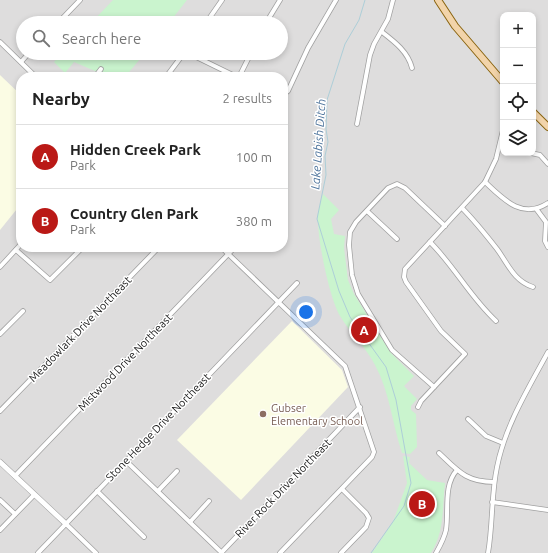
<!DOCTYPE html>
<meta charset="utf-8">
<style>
:root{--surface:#fff;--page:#f2f2f2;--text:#222;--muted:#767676;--line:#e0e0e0;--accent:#ba1916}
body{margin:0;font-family:Ubuntu,sans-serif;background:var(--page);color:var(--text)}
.controls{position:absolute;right:12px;top:12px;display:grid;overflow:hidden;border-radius:8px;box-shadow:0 2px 6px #0003}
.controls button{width:36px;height:36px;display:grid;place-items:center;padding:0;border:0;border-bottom:1px solid var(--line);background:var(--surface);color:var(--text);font:20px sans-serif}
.you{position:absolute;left:306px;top:312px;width:14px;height:14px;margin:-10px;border:3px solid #fff;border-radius:50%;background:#1a73e8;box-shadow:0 0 0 6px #1a73e833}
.badge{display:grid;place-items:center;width:26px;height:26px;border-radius:50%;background:var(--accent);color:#fff;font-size:13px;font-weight:700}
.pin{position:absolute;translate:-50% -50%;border:2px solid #fff;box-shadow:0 1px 4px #0006}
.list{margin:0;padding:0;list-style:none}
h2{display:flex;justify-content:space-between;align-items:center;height:52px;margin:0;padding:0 16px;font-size:17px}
h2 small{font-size:13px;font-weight:400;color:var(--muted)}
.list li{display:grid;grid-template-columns:26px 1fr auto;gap:12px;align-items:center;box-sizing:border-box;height:64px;padding:0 16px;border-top:1px solid var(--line)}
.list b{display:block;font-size:15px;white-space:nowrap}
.list p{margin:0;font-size:13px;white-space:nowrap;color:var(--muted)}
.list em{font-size:13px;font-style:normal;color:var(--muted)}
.icon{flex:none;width:22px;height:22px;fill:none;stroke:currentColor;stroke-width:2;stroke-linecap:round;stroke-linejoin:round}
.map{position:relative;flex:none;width:548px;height:553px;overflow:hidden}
.search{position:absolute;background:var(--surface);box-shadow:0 2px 6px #0003;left:16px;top:16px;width:272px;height:44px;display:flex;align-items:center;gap:10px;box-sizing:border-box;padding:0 14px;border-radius:22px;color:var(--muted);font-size:15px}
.panel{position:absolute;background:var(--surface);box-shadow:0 2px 6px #0003;left:16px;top:72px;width:272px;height:180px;border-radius:16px}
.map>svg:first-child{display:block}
.residential{fill:#dedddd;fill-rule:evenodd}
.education{fill:#fbfce4}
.park{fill:#caf4ce}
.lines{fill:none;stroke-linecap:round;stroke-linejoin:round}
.stream{stroke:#adced8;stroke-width:1}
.minor-casing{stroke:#a1a1a1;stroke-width:5.5}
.tertiary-casing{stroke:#a1a1a1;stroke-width:6}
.primary-casing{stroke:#8b6511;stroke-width:8}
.minor{stroke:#fff;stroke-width:4}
.tertiary{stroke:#fff;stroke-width:5}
.primary{stroke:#f2d4aa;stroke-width:6}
.education-dot{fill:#8d6e63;stroke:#fff;stroke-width:1.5}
.labels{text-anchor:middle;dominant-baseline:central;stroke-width:3;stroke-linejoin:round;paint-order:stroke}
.street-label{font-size:11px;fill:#202020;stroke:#fff}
.education-label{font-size:11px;fill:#785e54;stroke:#fff;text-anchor:start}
.water-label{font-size:12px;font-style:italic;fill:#53789f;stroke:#fff}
</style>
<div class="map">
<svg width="548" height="553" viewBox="0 0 548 553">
<rect width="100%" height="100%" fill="#efede8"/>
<path class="residential" d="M0 0H548V553H0ZM503 15H533V153H503ZM23 23H281V53H23ZM21 77H283V247H21Z"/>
<g class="education">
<path d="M0 75 21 95V204L0 230Z"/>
<path d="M292 321 342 370 348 387 241 500 177 440Z"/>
</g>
<g class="park">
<path d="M113 0H187L169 23H91Z"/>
<path d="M62 53H145L125 77H109L74 62 65 73 54 62Z"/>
<path d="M323 194 339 210 331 219 334 234 345 236 344 248 348 280 354 294 391 353 414 376 404 386 417 399 411 406V410L416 414 417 447 410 454 402 453C392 423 390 393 375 365 366 347 350 333 340 316 329 297 316 234 318 212 319 206 322 200 323 194Z"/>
<path d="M403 456 410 457 409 463 427 480 445 483C442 508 445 531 431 553H372L393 522 407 483Z"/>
</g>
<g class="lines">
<path class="stream" d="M365 0 359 20 345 44 327 100 326 129 328 142 325 156 326 175 317 219 339 291 350 317 386 367 396 400 411 483 404 506 371 553"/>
<defs>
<g id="minor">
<path d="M58 23 80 0"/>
<path d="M206 23 222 0"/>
<path d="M266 23 280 0"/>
<path d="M382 32C395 42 408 52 412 68"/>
<path d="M0 42 36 77"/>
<path d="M188 53 237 77"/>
<path d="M21 62 29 53"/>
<path d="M95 77 101 69"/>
<path d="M166 77 184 53"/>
<path d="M239 77 251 53"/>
<path d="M283 95 288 91 308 48 336 0"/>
<path d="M357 124 370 55 374 44 388 19 393 0"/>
<path d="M531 153 540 155 548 164"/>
<path d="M485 182C503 199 522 220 548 203"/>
<path d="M462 208C475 221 486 235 497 249 508 264 514 281 533 287"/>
<path d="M537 210 546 222 545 241 548 247"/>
<path d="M367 211 397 239"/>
<path d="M430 242C455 267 470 297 496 321"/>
<path d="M221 247 345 366 374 452 372 457 280 553"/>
<path d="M16 250 50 280 83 247"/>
<path d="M0 267 21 244"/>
<path d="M0 334 23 311"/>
<path d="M434 387 392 350 358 294 352 275 349 245 350 232 356 222 388 188 397 184 405 188 445 226"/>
<path d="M418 407 421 401 465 354 441 331 406 282 404 277 405 269 485 182 496 159 503 130"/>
<path d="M0 411 159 247"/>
<path d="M468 419 486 436 503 443"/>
<path d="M439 453C458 471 466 482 494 482"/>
<path d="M126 461 222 553"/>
<path d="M15 476 235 247"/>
<path d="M97 491 144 537"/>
<path d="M158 491 177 471"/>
<path d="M0 500 15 514"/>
<path d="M492 502 548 510"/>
<path d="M190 522 209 501"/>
<path d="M66 524 96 553"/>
<path d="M0 530 34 495"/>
<path d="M222 552 360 407"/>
<path d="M38 553 297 283"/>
<path d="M341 553 366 527 369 518 366 513 342 489"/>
<path d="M436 553C440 546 444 539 446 530 449 511 443 485 457 470"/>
<path d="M488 553C493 525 491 495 497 467 505 426 528 389 548 352"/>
</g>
<path id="tertiary" d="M0 462 66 524"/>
<g id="primary">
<path d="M438 0 455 26 503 82"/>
<path d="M533 112 548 127"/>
</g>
</defs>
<use href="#minor" class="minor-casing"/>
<use href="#tertiary" class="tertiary-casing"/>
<use href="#primary" class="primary-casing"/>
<use href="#minor" class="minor"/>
<use href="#tertiary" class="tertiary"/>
<use href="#primary" class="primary"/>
</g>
<circle class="education-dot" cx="263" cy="414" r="4"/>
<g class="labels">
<g class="street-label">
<text transform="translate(80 329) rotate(-46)">Meadowlark Drive Northeast</text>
<text transform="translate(125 362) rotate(-46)">Mistwood Drive Northeast</text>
<text transform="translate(158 427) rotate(-46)">Stone Hedge Drive Northeast</text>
<text transform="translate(283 488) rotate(-46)">River Rock Drive Northeast</text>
</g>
<g class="education-label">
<text x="271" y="408">Gubser<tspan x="271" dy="13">Elementary School</tspan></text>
</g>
<g class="water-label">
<text transform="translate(318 144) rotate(-86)">Lake Labish Ditch</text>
</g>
</g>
</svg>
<div class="controls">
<button>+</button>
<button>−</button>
<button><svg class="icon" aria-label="locate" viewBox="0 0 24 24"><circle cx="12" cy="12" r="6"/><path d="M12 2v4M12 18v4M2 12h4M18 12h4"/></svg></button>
<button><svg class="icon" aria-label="layers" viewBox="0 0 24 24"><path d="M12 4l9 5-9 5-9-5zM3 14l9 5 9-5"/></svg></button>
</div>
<div class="you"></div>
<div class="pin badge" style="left:364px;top:330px">A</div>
<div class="pin badge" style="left:422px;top:504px">B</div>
<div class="search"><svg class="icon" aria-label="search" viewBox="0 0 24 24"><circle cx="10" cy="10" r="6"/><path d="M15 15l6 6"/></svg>Search here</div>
<section class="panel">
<h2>Nearby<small>2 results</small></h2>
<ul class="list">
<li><span class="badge">A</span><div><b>Hidden Creek Park</b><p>Park</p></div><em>100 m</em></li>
<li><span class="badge">B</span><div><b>Country Glen Park</b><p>Park</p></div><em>380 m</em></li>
</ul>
</section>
</div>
